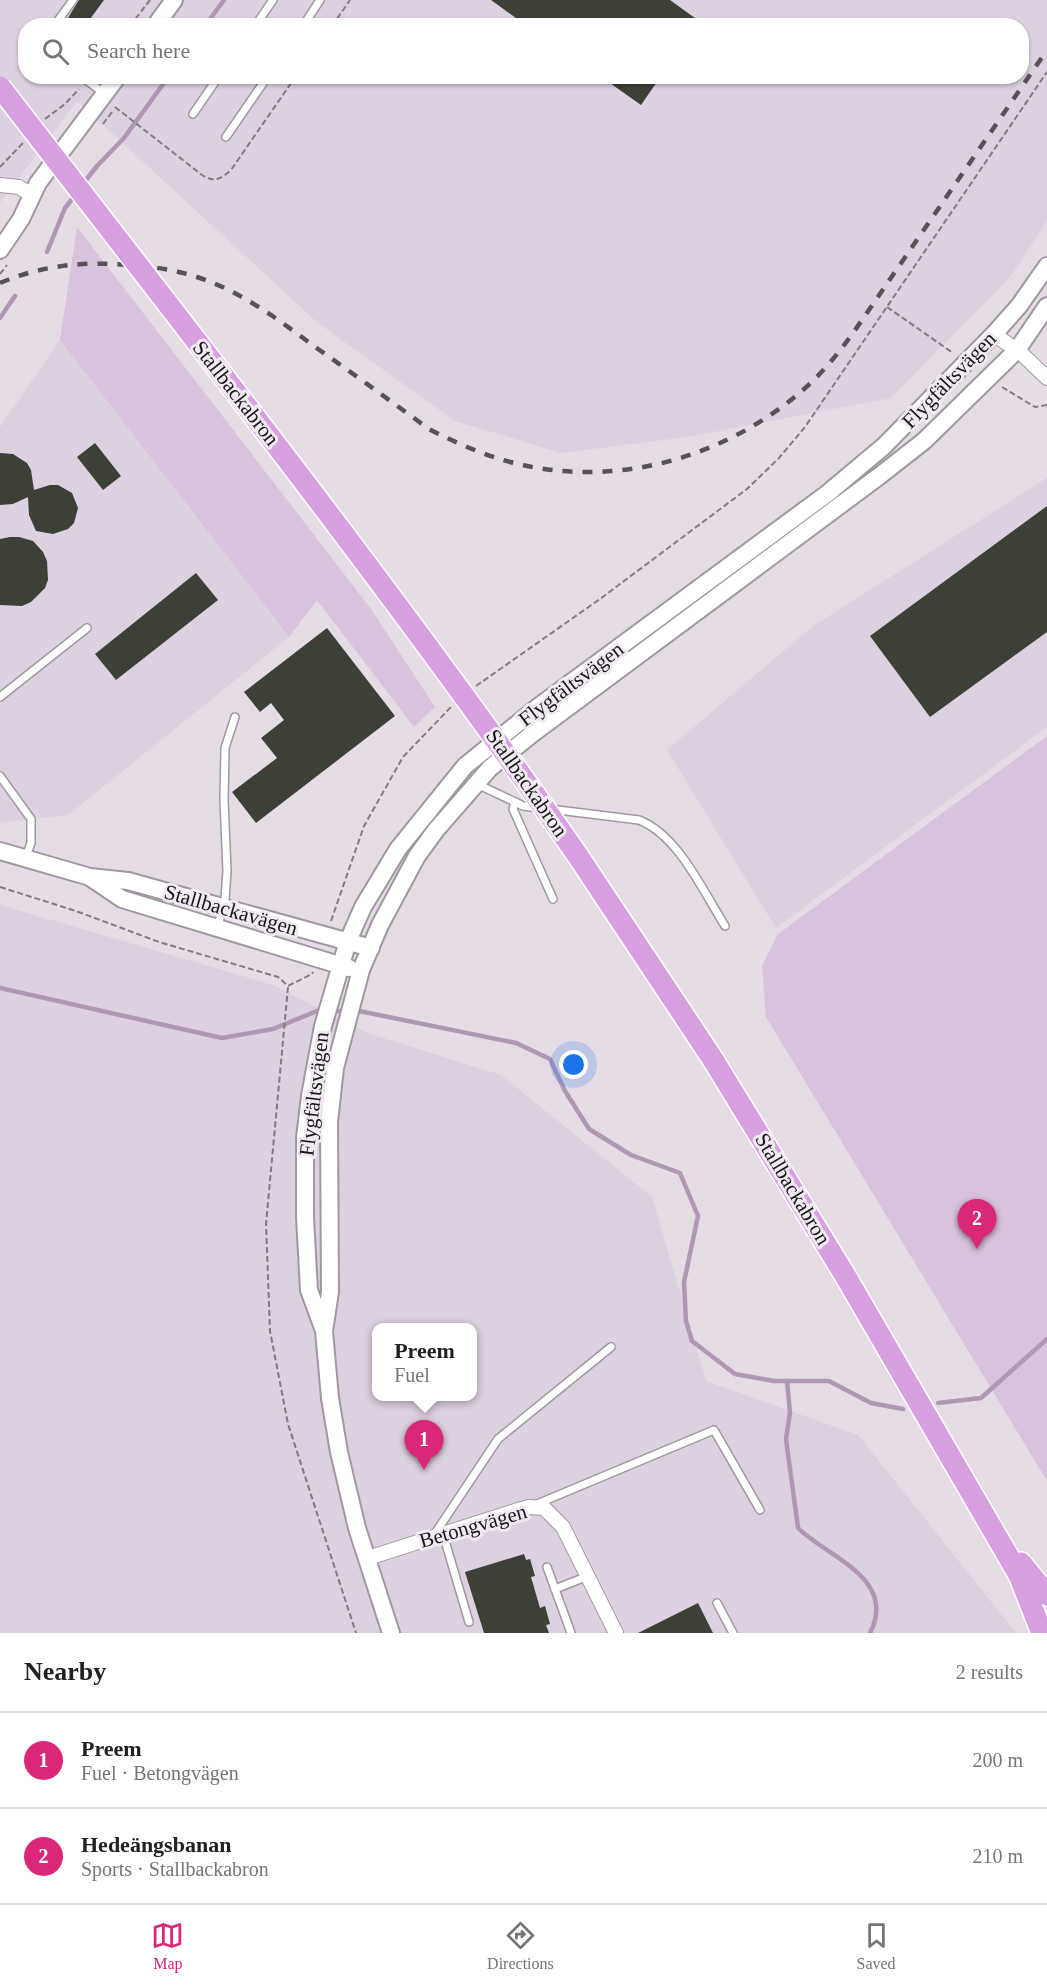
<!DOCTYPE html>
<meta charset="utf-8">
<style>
:root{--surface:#fff;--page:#f6f6f6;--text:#202124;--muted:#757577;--line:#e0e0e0;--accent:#db2777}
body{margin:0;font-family:Georgia,serif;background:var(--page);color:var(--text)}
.you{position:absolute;left:574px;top:1065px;width:21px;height:21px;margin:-15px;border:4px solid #fff;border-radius:50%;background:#1a73e8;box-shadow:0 0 0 9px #1a73e833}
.badge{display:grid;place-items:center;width:39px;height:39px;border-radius:50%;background:var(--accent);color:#fff;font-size:20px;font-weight:700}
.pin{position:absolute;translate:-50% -50px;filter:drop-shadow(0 2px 3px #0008)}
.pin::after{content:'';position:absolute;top:32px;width:21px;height:18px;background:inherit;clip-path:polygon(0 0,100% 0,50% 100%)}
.popup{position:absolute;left:372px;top:1323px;width:105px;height:78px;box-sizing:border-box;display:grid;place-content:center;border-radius:12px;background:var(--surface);filter:drop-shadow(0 2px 4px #0005);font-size:20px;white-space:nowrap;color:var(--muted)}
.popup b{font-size:22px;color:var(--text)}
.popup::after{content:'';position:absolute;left:50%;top:100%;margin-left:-12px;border:12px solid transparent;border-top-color:var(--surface)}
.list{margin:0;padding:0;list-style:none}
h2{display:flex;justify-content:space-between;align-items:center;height:78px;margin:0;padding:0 24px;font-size:26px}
h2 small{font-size:20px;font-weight:400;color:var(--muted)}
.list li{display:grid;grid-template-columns:39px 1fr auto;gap:18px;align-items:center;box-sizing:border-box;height:96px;padding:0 24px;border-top:2px solid var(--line)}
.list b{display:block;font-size:22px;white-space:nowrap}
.list p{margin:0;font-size:20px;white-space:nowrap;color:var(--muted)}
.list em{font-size:20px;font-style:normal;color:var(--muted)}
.icon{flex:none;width:33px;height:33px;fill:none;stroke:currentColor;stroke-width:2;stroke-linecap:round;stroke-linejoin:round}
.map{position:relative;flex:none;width:1047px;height:1633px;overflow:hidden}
.search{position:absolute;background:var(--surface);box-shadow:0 2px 4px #0004;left:18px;right:18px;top:18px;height:66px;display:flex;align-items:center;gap:15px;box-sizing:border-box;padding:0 21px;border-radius:24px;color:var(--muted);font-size:22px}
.sheet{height:270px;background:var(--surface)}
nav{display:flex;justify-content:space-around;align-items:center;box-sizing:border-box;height:84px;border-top:2px solid var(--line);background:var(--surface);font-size:16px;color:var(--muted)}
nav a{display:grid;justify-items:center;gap:3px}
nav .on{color:var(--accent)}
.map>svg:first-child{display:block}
.built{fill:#ddd0e0;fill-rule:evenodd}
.green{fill:#d9c2dd}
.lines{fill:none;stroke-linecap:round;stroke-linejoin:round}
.stream{stroke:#b097b4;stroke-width:4.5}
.building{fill:#3d4037}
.service-casing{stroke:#a098a1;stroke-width:10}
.minor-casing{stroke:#a098a1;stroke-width:16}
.tertiary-casing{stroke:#a098a1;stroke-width:20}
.trunk-casing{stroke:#fff;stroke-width:24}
.path{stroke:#817b81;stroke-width:2;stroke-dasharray:6 3;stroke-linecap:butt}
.service{stroke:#fff;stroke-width:7}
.minor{stroke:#fff;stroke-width:14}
.tertiary{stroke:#fff;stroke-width:16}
.trunk{stroke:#d8a0e0;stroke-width:21}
.rail{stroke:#565257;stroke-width:4.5;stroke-dasharray:10 10;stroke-linecap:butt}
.trunk-bridge-casing{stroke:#fff;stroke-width:24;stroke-linecap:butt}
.trunk-bridge{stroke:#d8a0e0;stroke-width:21}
.labels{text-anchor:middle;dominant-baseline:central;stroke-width:6;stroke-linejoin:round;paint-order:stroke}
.street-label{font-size:21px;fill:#191619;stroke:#f2eaf3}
</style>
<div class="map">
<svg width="1047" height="1633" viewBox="0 0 1047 1633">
<rect width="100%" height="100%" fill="#e5dce6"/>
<g class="built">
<path d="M0 0H1047V221L1010 277 891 398 687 437 561 453 455 421 318 323 77 101 0 203ZM26 26H1022V76H26Z"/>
<path d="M60 340 289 637 68 815 5 822 0 821V427Z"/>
<path d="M1047 478V727L776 928 667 750 813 626Z"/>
<path d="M0 905 273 985 367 1033 501 1075 652 1197 706 1381 858 1435 1016 1633H0ZM376 1328H472V1396H376Z"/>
</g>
<g class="green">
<path d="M77 227 371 609 435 707 414 727 317 600 289 637 60 340Z"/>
<path d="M1047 736V1481L766 1017 762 966 778 934Z"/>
</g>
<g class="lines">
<g class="stream">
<path d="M205 26 224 0"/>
<path d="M83 184 97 166 124 138 169 76"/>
<path d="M47 252 65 208 76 194"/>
<path d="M0 318 15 296"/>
<path d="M0 988 222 1038 273 1029 317 1011H323"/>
<path d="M331 1011H359L516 1043 550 1059 565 1091 589 1129 631 1155 680 1173 698 1216 684 1282 686 1321 692 1341 735 1374 774 1381H829L871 1403 903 1409"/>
<path d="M787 1381 790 1413 786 1439 798 1528C827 1557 898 1578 870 1633"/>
<path d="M938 1403 981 1398 1047 1339"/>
</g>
</g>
<g class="building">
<path d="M79 0H104L85 26H63Z"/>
<path d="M491 0H670L706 26H527Z"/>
<path d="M600 76H661L641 105Z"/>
<path d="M95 443 121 476 103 490 77 457Z"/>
<path d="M0 453 13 454 27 463 31 470 34 490 50 485H58L72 493 78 508 74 523 68 529 53 534 36 531 29 515 28 497 13 504 0 505Z"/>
<path d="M1047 506V632L930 717 870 636Z"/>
<path d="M10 537H19L33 541 43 552 47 561 48 580 45 588 31 602 22 606 0 605V539Z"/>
<path d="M196 573 218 600 116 680 95 654Z"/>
<path d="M327 628 395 716 256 823 232 792 277 758 261 738 284 720 271 703 260 712 244 692Z"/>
<path d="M524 1554 526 1560 530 1559 535 1576 531 1577 540 1608 545 1606 550 1624 546 1625 549 1633H484L465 1572Z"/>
<path d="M698 1603 713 1633H638Z"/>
</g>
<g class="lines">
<defs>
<g id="service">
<path d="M54 26 73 0"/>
<path d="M255 26 273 0"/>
<path d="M303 26 320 0"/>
<path d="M81 76 105 94"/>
<path d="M193 114 219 76"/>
<path d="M226 137 268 76"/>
<path d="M0 697 87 628"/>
<path d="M0 776 31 819V843L25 859"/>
<path d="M477 784 515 802 513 809 553 899"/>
<path d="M515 802 523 806 538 808"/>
<path d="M550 809 639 820C678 835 703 891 725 926"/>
<path d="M218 926 225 899 227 871 224 800 225 748 235 717"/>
<path d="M537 1504 714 1430 760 1510"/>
<path d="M443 1534 469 1622"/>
<path d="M434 1535 498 1439 611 1347"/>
<path d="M547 1567 571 1633"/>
<path d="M555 1589 588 1576"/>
<path d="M717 1603 733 1633"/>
</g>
<g id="minor">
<path d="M0 185 19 187 32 195"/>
<path d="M994 334 1023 355 1047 378"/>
<path d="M368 1558 518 1510 529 1507 544 1508 563 1527 616 1633"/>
</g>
<g id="tertiary">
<path d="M155 26 174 0"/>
<path d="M0 250 21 219 38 183 118 76"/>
<path d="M0 851 90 877 128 881 371 948"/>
<path d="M91 878 122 899 349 968"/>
<path d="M323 1328 309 1290 305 1217V1138L310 1096 323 1026 348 941 363 907 398 849 465 766 538 707 828 493 884 446 994 334 1019 306 1047 266"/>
<path d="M391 1633 357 1528 339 1452 330 1398 324 1331 330 1292 329 1122 335 1068 361 970 380 925 417 856 436 830 490 768 532 734 878 477 924 441 1017 350 1047 306"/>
</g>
<g id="trunk">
<path d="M578 856 712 1058 846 1277 1019 1575 1042 1633"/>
<path d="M1021 1563 1047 1595"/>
</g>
</defs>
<use href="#service" class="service-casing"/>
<use href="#minor" class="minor-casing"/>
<use href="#tertiary" class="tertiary-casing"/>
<use href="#trunk" class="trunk-casing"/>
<g class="path">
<path d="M130 26 150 0"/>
<path d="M332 26 350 0"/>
<path d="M115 107 202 175C214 183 221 179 231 170L296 76"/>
<path d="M45 119 65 104 79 89"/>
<path d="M103 124 112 112"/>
<path d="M0 167 23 143"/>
<path d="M0 274 7 265"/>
<path d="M887 307 953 353"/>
<path d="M1002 387 1035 407 1047 405"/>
<path d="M476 686 600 599 747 489 779 458 805 427 1047 72"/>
<path d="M0 887 76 911 159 942 278 977 288 986 312 974 313 972"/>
<path d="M331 921 364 826 403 757 451 707"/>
<path d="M288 987 266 1224 270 1331 288 1424 356 1633"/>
</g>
<use href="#service" class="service"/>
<use href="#minor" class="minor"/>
<use href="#tertiary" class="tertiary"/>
<use href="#trunk" class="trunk"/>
<path class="rail" d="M0 283C35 268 74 262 112 264 140 265 169 268 197 277 243 292 280 321 318 349 355 375 392 402 429 429 460 445 493 459 527 466 626 486 728 455 803 390 826 370 845 345 862 320L1047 50"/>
<defs>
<path id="trunk-bridge" d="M0 87C196 341 395 593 578 856"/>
</defs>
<use href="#trunk-bridge" class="trunk-bridge-casing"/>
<use href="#trunk-bridge" class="trunk-bridge"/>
</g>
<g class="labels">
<g class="street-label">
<text transform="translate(949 380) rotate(-46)">Flygfältsvägen</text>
<text transform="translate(236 393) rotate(52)">Stallbackabron</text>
<text transform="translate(571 684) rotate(-37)">Flygfältsvägen</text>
<text transform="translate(527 783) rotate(55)">Stallbackabron</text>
<text transform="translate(231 910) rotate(16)">Stallbackavägen</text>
<text transform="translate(314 1094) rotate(-83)">Flygfältsvägen</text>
<text transform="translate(793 1189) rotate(59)">Stallbackabron</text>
<text transform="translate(473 1526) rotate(-16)">Betongvägen</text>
</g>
</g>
</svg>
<div class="you"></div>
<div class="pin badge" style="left:424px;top:1470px">1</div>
<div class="popup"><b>Preem</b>Fuel</div>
<div class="pin badge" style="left:977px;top:1249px">2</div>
<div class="search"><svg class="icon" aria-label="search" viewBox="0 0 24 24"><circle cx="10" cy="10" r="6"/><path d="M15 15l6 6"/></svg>Search here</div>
</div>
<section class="sheet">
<h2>Nearby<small>2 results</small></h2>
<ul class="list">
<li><span class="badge">1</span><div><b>Preem</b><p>Fuel · Betongvägen</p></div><em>200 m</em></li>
<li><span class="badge">2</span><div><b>Hedeängsbanan</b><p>Sports · Stallbackabron</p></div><em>210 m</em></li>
</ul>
</section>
<nav>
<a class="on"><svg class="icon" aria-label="map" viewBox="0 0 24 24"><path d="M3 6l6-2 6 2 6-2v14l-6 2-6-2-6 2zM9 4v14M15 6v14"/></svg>Map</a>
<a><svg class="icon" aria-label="directions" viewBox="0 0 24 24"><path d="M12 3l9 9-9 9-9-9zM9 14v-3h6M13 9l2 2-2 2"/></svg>Directions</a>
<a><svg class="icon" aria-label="saved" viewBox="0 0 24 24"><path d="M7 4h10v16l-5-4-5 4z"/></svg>Saved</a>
</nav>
